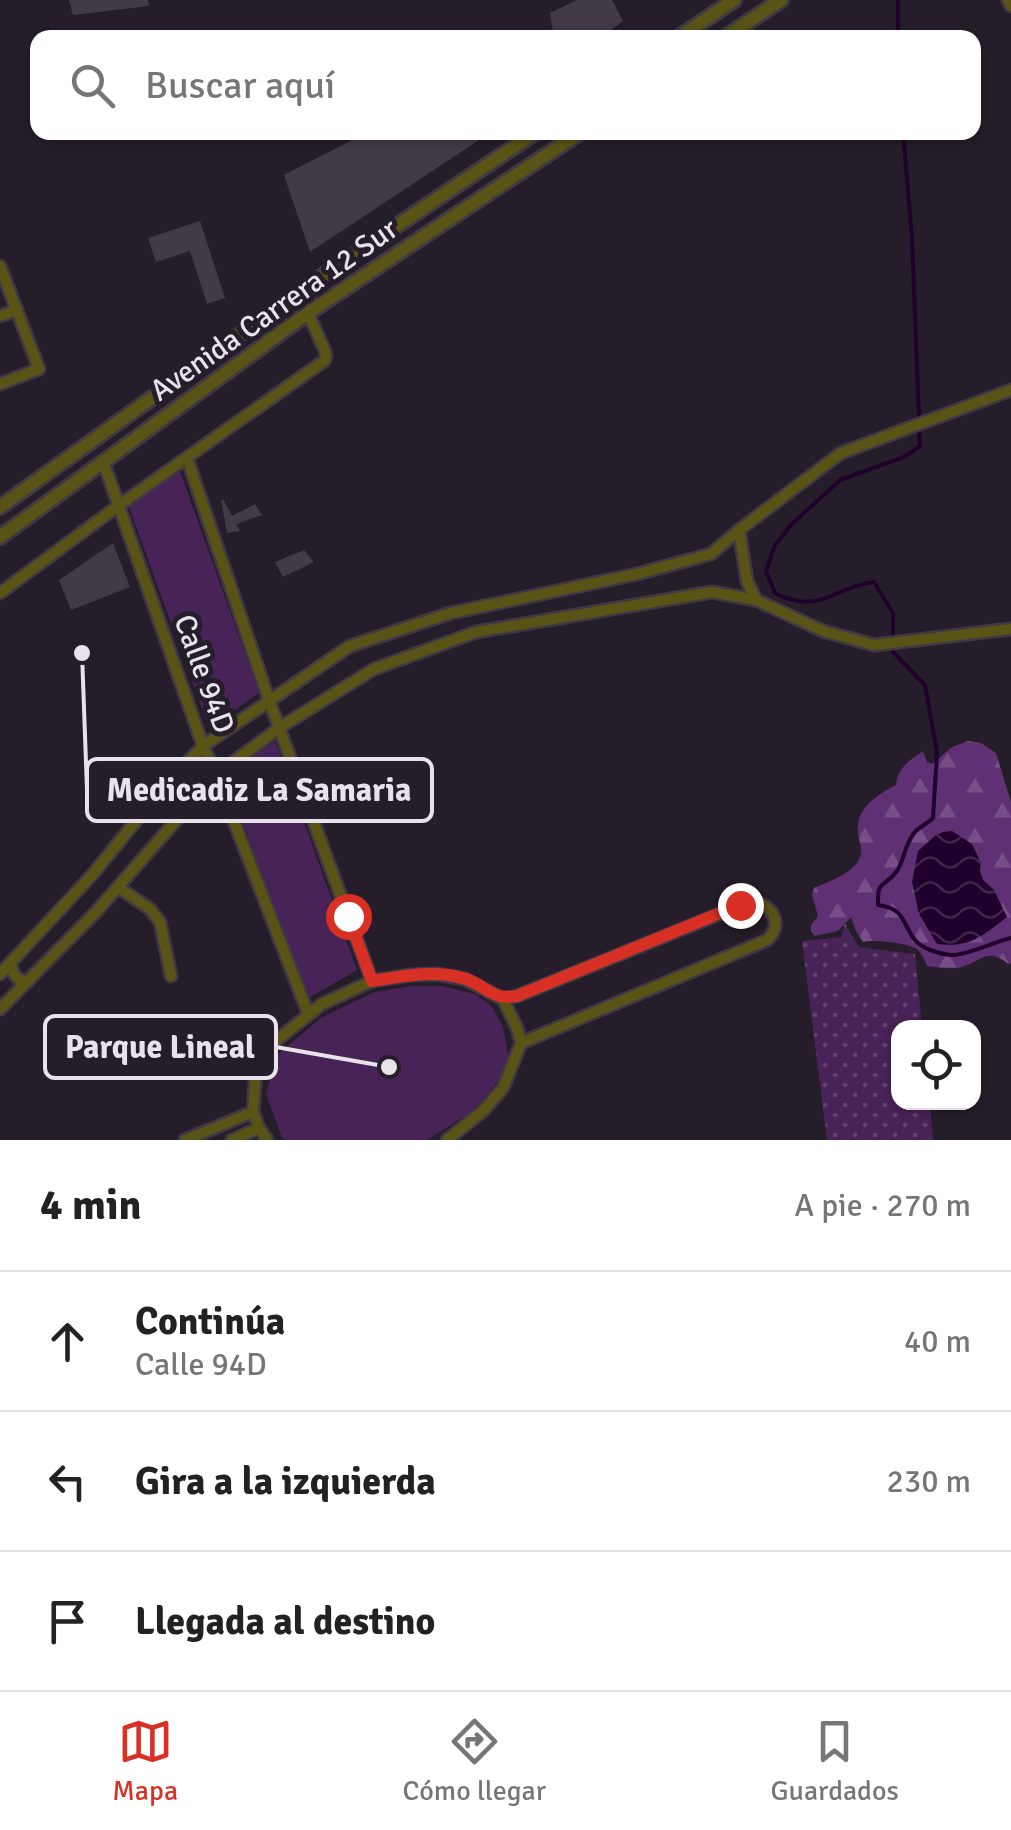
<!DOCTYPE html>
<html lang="es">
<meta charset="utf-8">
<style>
:root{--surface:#fff;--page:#f2f2f2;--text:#222;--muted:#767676;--line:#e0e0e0;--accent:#d93025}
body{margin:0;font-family:Signika,sans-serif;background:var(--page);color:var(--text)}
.controls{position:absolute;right:30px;bottom:30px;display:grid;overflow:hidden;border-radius:20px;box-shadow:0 2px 8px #0004}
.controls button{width:90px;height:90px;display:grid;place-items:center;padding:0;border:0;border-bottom:2px solid var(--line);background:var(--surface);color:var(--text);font:50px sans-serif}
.stop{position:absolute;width:30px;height:30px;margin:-22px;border:8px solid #d93025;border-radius:50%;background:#fff}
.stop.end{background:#d93025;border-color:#fff;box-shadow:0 2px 10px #0008}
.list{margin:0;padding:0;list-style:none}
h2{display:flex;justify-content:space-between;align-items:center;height:130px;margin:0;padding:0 40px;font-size:42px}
h2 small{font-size:32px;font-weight:400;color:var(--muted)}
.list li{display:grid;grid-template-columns:65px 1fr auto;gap:30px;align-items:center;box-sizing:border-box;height:140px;padding:0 40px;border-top:2px solid var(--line)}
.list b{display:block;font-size:38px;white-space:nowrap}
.list p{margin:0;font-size:32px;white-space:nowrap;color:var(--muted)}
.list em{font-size:32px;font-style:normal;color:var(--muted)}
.icon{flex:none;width:55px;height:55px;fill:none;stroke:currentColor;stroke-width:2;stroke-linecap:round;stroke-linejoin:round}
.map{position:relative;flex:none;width:1011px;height:1140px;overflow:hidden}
.search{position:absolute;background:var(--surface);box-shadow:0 2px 8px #0004;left:30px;right:30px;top:30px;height:110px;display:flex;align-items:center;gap:25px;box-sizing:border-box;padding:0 35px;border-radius:20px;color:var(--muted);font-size:38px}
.sheet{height:550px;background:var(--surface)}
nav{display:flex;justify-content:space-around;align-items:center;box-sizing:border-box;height:140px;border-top:2px solid var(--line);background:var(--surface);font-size:28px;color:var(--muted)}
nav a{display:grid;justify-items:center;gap:5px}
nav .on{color:var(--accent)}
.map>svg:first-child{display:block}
.grass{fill:url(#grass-dots)}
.forest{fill:url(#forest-firs)}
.park{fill:#482357}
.water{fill:url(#water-waves)}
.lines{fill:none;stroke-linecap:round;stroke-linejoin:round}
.stream{stroke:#20002c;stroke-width:4}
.building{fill:#433a47}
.minor-casing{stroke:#403944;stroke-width:15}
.tertiary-casing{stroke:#403944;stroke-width:18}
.minor{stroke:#595416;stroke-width:10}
.tertiary{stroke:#595416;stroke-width:12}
.route{stroke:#d93025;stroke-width:12}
.labels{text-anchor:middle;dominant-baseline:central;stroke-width:10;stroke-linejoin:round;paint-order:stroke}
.street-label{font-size:30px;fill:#e8e2eb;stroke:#251d29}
.leader{fill:none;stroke:#e8e2eb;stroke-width:4}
.callout-dot{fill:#e8e2eb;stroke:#251d29;stroke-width:4}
.callout{fill:#251d29;stroke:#e8e2eb;stroke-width:4}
.callout-label{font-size:32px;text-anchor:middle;font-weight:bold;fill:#e8e2eb}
</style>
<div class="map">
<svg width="1011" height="1140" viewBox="0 0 1011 1140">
<defs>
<pattern id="grass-dots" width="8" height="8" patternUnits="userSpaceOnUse" patternTransform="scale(2.5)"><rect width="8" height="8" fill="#482357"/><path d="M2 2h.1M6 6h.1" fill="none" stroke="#62436f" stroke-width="1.8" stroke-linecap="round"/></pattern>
<pattern id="forest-firs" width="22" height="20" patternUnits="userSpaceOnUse" patternTransform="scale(2.5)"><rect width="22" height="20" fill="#603074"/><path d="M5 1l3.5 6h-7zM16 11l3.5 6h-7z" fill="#774e88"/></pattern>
<pattern id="water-waves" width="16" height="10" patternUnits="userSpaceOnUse" patternTransform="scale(2.5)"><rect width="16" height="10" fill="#20002c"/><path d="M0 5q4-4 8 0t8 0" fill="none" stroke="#40254b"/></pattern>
</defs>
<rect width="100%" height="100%" fill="#251d29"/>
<path class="grass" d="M845 923 859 947 915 954 922 1027 898 1028V1102L930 1103 933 1140H827L802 941 841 937Z"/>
<path class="forest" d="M968 741 981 743 996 753 1011 802V963L1008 964C988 947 982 961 962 967 951 970 938 967 927 966 926 963 922 954 919 951 912 943 874 939 863 942L855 929 851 917 838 931 815 936 811 931V925L818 916 812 895 814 888C828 882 855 873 860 857 863 850 859 840 858 833 855 809 877 795 896 785 897 768 910 760 923 751L927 762 932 764 952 747Z"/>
<g class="park">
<path d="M180 471 259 693 209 728 129 507Z"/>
<path d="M275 741 357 970 307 999 226 775Z"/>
<path d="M411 986H441L475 994 492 1007 503 1027 508 1055 500 1078 489 1092 470 1113 427 1140H286L282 1138 266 1094 277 1055 321 1018 347 1005 375 992Z"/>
</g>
<path class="water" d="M952 831 972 844 981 863 980 871 983 880 994 890 1007 917C982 936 971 948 937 944L919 914 912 882 918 851 936 835 943 832Z"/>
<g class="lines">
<g class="stream">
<path d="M898 0V38"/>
<path d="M903 132 912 238 919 418"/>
<path d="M919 431 920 446 904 457 840 480 792 524 775 545 766 571 775 593C821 616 832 587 874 582L893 613V652L925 685 937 752 933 818C927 824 919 827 914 833 905 844 904 860 897 871 885 888 877 878 878 905 906 909 901 922 915 940 922 949 940 954 951 955 965 956 994 942 1011 938"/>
</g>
</g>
<g class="building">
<path d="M69 0H148L149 6 73 15Z"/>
<path d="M577 0H612L623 21 600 38H554L550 13Z"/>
<path d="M368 132H491L310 252 284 175Z"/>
<path d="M200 221 225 298 207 304 190 251 156 262 148 238Z"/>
<path d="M223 499 232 516 255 504 262 515 236 524 240 531 227 533 221 500Z"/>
<path d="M113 543 130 587 71 610 59 580Z"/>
<path d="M304 550 314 562 283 577 275 562Z"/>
</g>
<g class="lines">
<defs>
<g id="minor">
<path d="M1008 0 1011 6"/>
<path d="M0 266 39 369 0 384"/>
<path d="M0 316 17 310"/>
<path d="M187 458 269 700 372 981"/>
<path d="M103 461 203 746 216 775 308 1013"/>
<path d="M739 530 747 581 756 600"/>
<path d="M0 593 118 506 324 361 326 357 325 351 308 313"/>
<path d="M118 887 150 909 160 922 171 976"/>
<path d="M11 962C12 974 16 981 28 981"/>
<path d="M0 974 93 874 161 790 203 746 350 646 451 613 637 574 711 554 739 530 841 453 1011 390"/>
<path d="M503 999 517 996 749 902C771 901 785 924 767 940L521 1043"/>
<path d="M0 1009 95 913 216 775 279 728 374 669 476 632 712 592 756 600 823 631 874 645 1011 629"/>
<path d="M185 1140 253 1112"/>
<path d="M232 1140 259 1128"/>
<path d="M267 1140 259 1128 253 1112 256 1070 273 1043 322 1004 372 981 410 975 437 974 465 979 503 999 517 1028 521 1043 503 1088 483 1111 447 1140"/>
</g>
<g id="tertiary">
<path d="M678 38 734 0"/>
<path d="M724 38 781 0"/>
<path d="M0 507 309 285 536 132"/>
<path d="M0 537 308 313 581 132"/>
</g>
</defs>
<use href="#minor" class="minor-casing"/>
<use href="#tertiary" class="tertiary-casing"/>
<use href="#minor" class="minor"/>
<use href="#tertiary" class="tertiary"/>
</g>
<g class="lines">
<path class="route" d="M348 916 372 981C402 976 436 969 466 979 488 987 491 1000 517 996L740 905"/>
</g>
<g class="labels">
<g class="street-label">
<text transform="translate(274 310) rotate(-35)">Avenida Carrera 12 Sur</text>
<text transform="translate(204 674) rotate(70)">Calle 94D</text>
</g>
</g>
<path class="leader" d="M82 653L87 790M389 1067L276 1047"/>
<g class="callout-dot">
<circle cx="82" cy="653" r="10"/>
<circle cx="389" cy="1067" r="10"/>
</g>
<g class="callout">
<rect x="87" y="759" width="345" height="62" rx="10"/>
<rect x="45" y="1016" width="231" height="62" rx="10"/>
</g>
<g class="callout-label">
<text x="259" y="801">Medicadiz La Samaria</text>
<text x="160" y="1058">Parque Lineal</text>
</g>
</svg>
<div class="controls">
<button><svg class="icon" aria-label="locate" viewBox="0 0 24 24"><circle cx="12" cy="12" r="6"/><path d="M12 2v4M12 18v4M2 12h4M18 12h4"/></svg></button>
</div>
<div class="stop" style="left:348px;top:916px"></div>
<div class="stop end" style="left:740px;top:905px"></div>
<div class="search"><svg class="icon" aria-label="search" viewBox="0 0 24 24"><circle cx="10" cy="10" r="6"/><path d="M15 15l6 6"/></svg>Buscar aquí</div>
</div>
<section class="sheet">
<h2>4 min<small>A pie · 270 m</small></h2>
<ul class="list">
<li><svg class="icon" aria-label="ahead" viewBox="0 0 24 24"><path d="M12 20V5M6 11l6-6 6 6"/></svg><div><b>Continúa</b><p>Calle 94D</p></div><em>40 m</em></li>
<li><svg class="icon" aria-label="left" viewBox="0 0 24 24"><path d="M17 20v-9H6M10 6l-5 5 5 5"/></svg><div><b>Gira a la izquierda</b></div><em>230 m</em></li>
<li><svg class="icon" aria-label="arrive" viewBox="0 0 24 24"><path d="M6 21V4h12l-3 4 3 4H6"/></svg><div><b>Llegada al destino</b></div></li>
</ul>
</section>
<nav>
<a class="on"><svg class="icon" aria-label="map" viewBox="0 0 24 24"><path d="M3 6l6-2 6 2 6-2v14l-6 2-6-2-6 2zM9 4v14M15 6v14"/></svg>Mapa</a>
<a><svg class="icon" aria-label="directions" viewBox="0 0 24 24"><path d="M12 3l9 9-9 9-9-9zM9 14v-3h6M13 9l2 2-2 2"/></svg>Cómo llegar</a>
<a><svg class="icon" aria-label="saved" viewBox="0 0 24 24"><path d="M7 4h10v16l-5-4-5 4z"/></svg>Guardados</a>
</nav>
